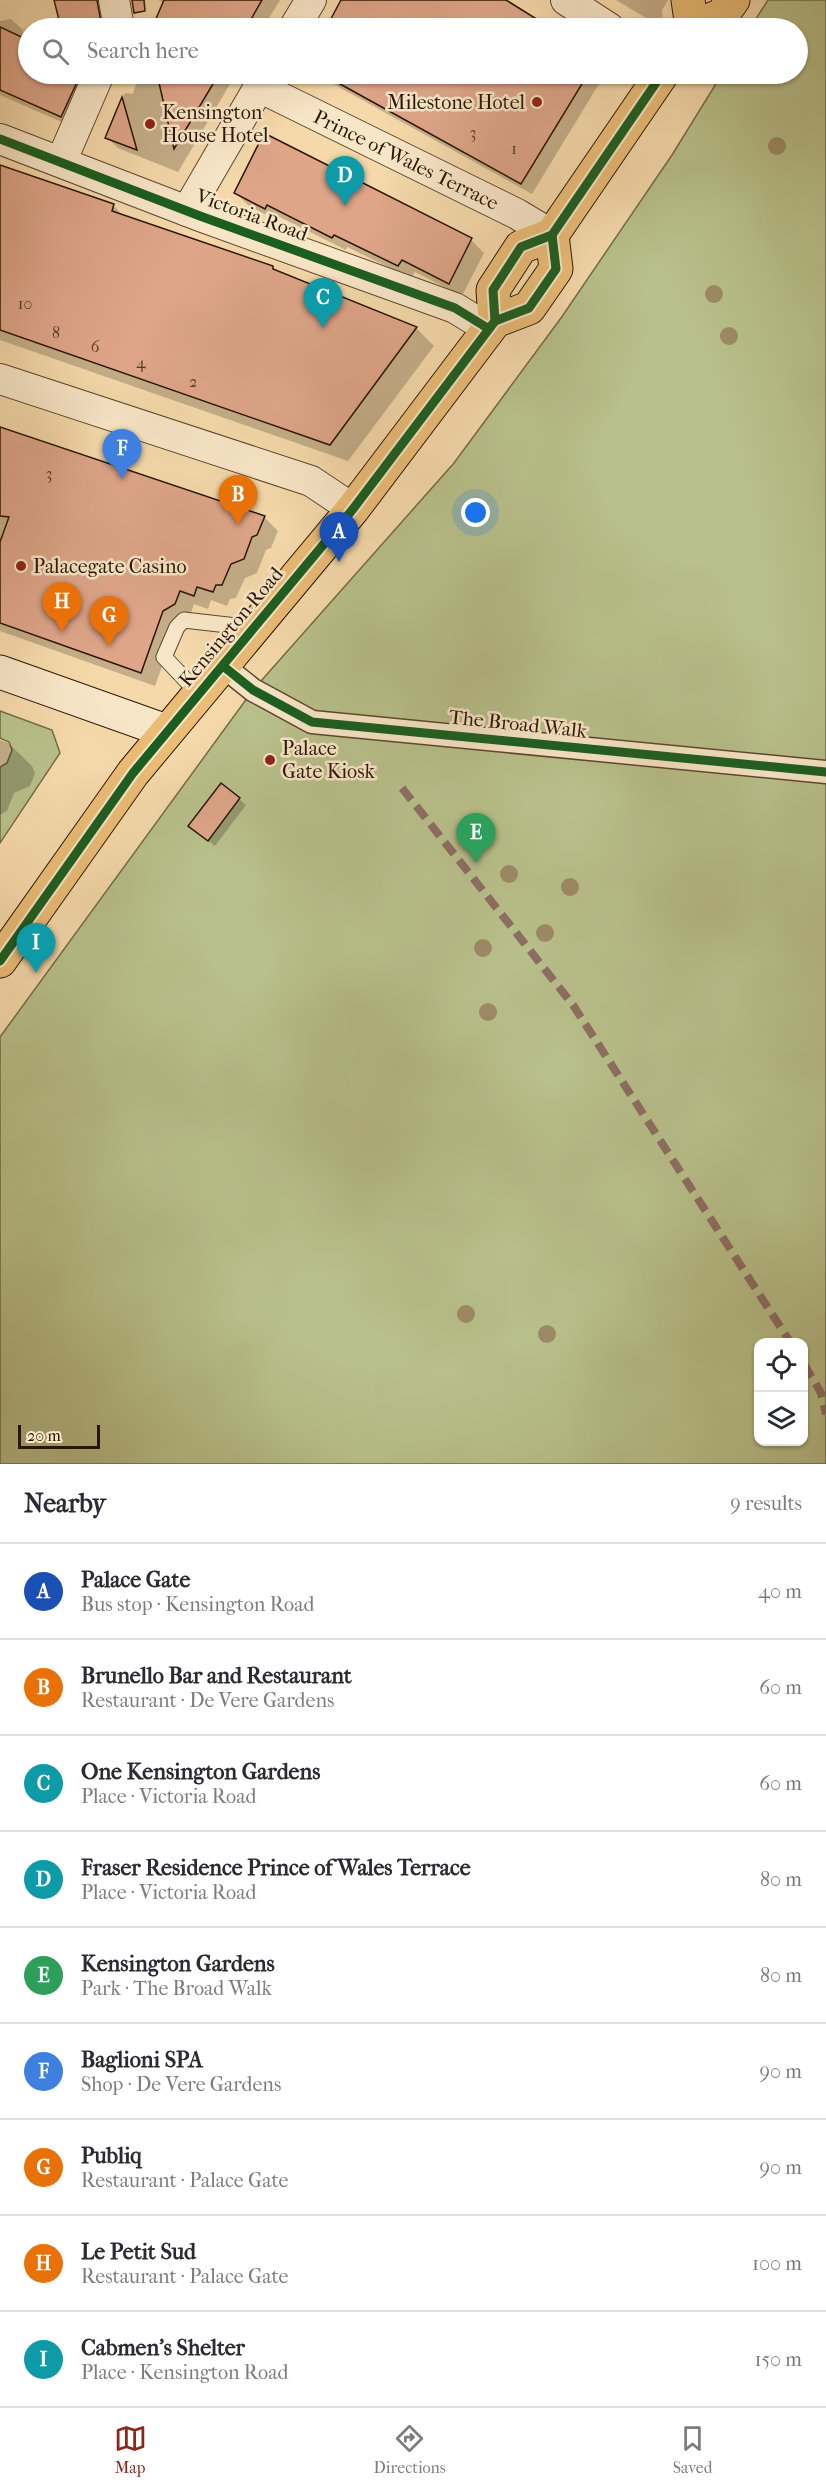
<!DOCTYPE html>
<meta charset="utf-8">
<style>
:root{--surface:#fff;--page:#f2f2f3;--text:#2b2b33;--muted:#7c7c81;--line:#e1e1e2;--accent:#8f2418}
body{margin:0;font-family:"IM FELL French Canon",serif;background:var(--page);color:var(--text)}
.controls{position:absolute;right:18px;bottom:18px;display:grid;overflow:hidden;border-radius:12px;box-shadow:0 2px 4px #0004}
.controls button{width:54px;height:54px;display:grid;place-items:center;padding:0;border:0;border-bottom:2px solid var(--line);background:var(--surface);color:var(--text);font:30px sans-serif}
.scale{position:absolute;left:18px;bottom:15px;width:82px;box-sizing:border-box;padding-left:6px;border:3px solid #2b1602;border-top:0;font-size:16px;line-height:21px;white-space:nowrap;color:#2b1602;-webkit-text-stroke:4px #f8e6c8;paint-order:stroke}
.you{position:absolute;left:476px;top:513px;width:21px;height:21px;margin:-15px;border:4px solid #fff;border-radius:50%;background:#1a73e8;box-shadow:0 0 0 9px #1a73e833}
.badge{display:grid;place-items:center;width:39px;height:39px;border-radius:50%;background:var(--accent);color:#fff;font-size:20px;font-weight:700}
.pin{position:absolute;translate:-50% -50px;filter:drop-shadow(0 2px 3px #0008)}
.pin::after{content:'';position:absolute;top:32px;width:21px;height:18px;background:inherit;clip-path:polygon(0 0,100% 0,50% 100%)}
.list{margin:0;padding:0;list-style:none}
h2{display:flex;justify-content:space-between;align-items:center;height:78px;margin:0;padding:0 24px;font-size:26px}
h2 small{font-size:20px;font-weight:400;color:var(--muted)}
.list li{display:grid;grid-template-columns:39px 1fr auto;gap:18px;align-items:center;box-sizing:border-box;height:96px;padding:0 24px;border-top:2px solid var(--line)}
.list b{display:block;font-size:22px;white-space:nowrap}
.list p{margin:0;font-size:20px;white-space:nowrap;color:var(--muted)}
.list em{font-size:20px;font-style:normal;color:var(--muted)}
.icon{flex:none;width:33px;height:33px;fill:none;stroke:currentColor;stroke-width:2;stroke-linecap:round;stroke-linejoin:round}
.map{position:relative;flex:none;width:826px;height:1464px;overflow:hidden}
.search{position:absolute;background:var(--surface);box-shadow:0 2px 4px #0004;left:18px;right:18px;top:18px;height:66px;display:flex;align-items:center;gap:15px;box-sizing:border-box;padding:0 21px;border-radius:33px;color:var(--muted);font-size:22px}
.sheet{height:942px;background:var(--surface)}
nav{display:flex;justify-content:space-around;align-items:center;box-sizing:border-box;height:84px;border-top:2px solid var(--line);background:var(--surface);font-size:16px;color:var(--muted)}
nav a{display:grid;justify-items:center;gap:3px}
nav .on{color:var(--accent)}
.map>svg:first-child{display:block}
.green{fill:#b8c08b;stroke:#726b46;stroke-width:1.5;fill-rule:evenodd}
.shadow{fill:#0003}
.building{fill:#dea589;stroke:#2b1602;stroke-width:1.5}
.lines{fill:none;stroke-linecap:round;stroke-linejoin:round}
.service-casing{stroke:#5e472c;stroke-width:17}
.pedestrian-casing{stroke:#5e472c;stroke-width:25}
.minor-casing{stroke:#5e472c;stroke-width:32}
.secondary-casing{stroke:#2b1602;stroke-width:35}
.primary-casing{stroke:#2b1602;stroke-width:35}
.service{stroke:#f8e6c8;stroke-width:15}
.pedestrian{stroke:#f8e6c8;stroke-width:22}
.minor{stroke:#f8e6c8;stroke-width:30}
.secondary{stroke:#f8e6c8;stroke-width:33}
.primary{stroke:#eabc76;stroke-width:33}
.quiet{stroke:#8d6e63;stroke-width:8;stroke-dasharray:15 8;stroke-linecap:butt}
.cycleway-casing{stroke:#f8e6c8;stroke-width:13}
.cycleway{stroke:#1b5e20;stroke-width:9}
.tree{fill:#9d8a65}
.poi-dot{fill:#8f2418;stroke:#f8e6c8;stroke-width:2}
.labels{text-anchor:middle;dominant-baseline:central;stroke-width:5;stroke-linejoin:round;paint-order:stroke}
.number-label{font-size:16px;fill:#583a24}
.poi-label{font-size:20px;fill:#2b1602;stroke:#f8e6c8;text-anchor:start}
.street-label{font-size:20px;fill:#2b1602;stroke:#f8e6c8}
</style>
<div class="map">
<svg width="826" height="1464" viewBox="0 0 826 1464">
<rect width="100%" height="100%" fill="#f5d9ab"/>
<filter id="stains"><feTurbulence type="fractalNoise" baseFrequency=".00333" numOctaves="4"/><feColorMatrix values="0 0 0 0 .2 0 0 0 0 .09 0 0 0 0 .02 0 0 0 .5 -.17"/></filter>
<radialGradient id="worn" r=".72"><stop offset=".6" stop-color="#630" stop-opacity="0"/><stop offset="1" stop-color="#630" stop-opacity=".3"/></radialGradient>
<g class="green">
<path d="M768 0H826V1464H0V1037L253 690 454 463 561 318 672 155 722 74H798V28H750ZM758 1342H804V1442H758Z"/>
<path d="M0 711 52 730 60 753 0 843V767L7 763 12 750 9 742 0 738Z"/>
</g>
<g class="shadow">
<path d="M55 0H112L110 28H62Z"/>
<path d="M158 0H280L263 28H153L164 3Z"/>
<path d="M341 0H502L548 28H328Z"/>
<path d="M616 0H668L662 10 663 28Z"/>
<path d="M11 19 23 30 24 39 28 42V74H94L73 127 0 95V21Z"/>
<path d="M139 74H236L178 172 118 148 107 137 125 93 133 94Z"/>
<path d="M320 74H605L532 194 326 80Z"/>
<path d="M265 135 471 240 484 253 462 296 415 272 411 278 347 247 346 250 280 217 278 221 249 206 236 193Z"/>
<path d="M0 166 113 205 124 217 272 267 279 273 417 329 434 346 348 461 0 340Z"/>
<path d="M0 429 264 517 278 531 271 548 266 550 257 573 245 578 236 598 230 599 227 606 211 600 208 609 194 604 189 618 177 625 155 686 0 631Z"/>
<path d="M0 740 8 743 32 766 35 773 30 786 14 793 7 811 0 815Z"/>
<path d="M239 799 246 805 215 846 197 832Z"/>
</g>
<g class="building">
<path d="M54 0H97L102 28H61Z"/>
<path d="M132 0H144L145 11 134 13Z"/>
<path d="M164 0H262L246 28H152Z"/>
<path d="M341 0H506L551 28H326Z"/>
<path d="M0 27 28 40V74H64L78 80 61 117 0 90Z"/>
<path d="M157 74H219L174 149Z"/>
<path d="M322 74H588L521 184Z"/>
<path d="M122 97 137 150 105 138Z"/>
<path d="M264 133 472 238 449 284 402 260 398 266 334 235 332 238 267 205 265 209 234 193Z"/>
<path d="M0 165 114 204 112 211 273 266V269L417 327 330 445 0 330Z"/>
<path d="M0 427 265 516 257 535 252 537 244 559 231 564 222 585H216L213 592 197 587 194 596 180 591 175 604 163 611 141 673 0 623V542L9 517 0 516Z"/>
<path d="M221 783 240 798 208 841 188 826Z"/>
</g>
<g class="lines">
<defs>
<path id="service" d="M199 694 164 657 177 627 184 620 254 628"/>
<path id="pedestrian" d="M223 666 253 690 312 722 826 772"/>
<g id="minor">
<path d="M114 0 119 28"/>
<path d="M566 0 609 28"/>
<path d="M294 28 311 0"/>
<path d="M0 139 200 216 455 308 489 329"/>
<path d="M61 162 99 74"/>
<path d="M187 211 259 87 517 214 552 235"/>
<path d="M0 379 311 481 353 509"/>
</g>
<path id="secondary" d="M0 672 166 731"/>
<g id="primary">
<path d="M688 0 692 27"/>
<path d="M691 28 722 15 733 0"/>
<path d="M495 321 493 290 521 247 552 235 662 74"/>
<path d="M0 961 133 773 353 509 489 329 495 321 529 308 556 269 552 235"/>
</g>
</defs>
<use href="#service" class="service-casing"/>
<use href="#pedestrian" class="pedestrian-casing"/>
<use href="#minor" class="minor-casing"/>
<use href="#secondary" class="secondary-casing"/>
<use href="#primary" class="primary-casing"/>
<use href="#service" class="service"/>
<use href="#pedestrian" class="pedestrian"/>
<use href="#minor" class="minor"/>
<use href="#secondary" class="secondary"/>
<use href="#primary" class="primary"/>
<g class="quiet">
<path d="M402 788 573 1005 790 1342"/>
<path d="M804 1364 821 1393 826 1414"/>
</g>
<defs>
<g id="cycleway">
<path d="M0 139 200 216 455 308 489 329"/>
<path d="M495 321 493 290 521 247 552 235 662 74"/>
<path d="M223 666 253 690 312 722 826 772"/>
<path d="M0 961 133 773 353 509 489 329 495 321 529 308 556 269 552 235"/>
</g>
</defs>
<use href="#cycleway" class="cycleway-casing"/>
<use href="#cycleway" class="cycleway"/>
</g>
<g class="tree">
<circle cx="777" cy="146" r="9"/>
<circle cx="714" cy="294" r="9"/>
<circle cx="729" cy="336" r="9"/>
<circle cx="509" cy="874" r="9"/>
<circle cx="570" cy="887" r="9"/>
<circle cx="545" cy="933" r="9"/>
<circle cx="483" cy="948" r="9"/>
<circle cx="488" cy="1012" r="9"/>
<circle cx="466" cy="1314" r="9"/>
<circle cx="547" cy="1334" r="9"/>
</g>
<g class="poi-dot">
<circle cx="537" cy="102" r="6"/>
<circle cx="150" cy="124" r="6"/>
<circle cx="21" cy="566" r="6"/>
<circle cx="270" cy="760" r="6"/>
</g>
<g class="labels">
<g class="number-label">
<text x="473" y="132">3</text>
<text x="514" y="148">1</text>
<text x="25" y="303">10</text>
<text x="56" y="332">8</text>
<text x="95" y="346">6</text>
<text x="141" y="362">4</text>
<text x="193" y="381">2</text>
<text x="49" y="473">3</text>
</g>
<g class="poi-label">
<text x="525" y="102" text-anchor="end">Milestone Hotel</text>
<text x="162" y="112">Kensington<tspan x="162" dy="23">House Hotel</tspan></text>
<text x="33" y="566">Palacegate Casino</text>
<text x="282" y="748">Palace<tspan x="282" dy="23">Gate Kiosk</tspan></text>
</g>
<g class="street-label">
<text transform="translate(406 160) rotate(26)">Prince of Wales Terrace</text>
<text transform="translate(252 215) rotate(20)">Victoria Road</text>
<text transform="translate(231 627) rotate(-50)">Kensington Road</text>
<text transform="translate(518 724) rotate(6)">The Broad Walk</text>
</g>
</g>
<rect width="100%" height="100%" filter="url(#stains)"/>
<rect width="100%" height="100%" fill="url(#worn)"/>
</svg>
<div class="controls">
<button><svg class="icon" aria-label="locate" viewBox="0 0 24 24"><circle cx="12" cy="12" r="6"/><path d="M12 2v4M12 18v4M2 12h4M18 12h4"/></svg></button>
<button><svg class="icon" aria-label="layers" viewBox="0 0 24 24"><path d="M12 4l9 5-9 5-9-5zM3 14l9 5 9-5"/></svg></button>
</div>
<div class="scale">20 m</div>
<div class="you"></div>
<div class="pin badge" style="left:339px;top:562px;background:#1a4fb4">A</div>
<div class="pin badge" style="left:238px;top:525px;background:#e8710a">B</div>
<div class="pin badge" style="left:323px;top:328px;background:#0f9aa8">C</div>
<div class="pin badge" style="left:345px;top:206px;background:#0f9aa8">D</div>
<div class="pin badge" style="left:476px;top:863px;background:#2e9e5b">E</div>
<div class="pin badge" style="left:122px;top:479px;background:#3f7fe0">F</div>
<div class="pin badge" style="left:109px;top:646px;background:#e8710a">G</div>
<div class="pin badge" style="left:62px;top:632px;background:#e8710a">H</div>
<div class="pin badge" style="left:36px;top:973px;background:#0f9aa8">I</div>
<div class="search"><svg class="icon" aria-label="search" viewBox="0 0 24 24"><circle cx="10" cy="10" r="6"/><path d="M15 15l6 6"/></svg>Search here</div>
</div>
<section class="sheet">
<h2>Nearby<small>9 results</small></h2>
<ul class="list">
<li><span class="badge" style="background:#1a4fb4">A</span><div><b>Palace Gate</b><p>Bus stop · Kensington Road</p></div><em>40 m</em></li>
<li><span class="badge" style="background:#e8710a">B</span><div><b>Brunello Bar and Restaurant</b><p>Restaurant · De Vere Gardens</p></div><em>60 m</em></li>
<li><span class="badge" style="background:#0f9aa8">C</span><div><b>One Kensington Gardens</b><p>Place · Victoria Road</p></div><em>60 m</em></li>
<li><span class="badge" style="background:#0f9aa8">D</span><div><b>Fraser Residence Prince of Wales Terrace</b><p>Place · Victoria Road</p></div><em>80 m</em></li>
<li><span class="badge" style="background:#2e9e5b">E</span><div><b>Kensington Gardens</b><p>Park · The Broad Walk</p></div><em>80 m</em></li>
<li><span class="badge" style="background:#3f7fe0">F</span><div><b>Baglioni SPA</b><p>Shop · De Vere Gardens</p></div><em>90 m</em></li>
<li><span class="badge" style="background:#e8710a">G</span><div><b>Publiq</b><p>Restaurant · Palace Gate</p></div><em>90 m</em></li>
<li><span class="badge" style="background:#e8710a">H</span><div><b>Le Petit Sud</b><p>Restaurant · Palace Gate</p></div><em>100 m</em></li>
<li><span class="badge" style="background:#0f9aa8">I</span><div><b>Cabmen's Shelter</b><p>Place · Kensington Road</p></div><em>150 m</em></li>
</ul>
</section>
<nav>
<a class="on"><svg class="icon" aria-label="map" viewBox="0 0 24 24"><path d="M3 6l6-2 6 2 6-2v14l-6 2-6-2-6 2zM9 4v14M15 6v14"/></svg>Map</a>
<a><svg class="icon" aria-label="directions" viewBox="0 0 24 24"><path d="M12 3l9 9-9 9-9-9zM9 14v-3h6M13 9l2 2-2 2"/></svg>Directions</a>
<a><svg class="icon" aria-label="saved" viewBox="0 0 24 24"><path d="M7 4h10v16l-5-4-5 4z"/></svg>Saved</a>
</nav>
